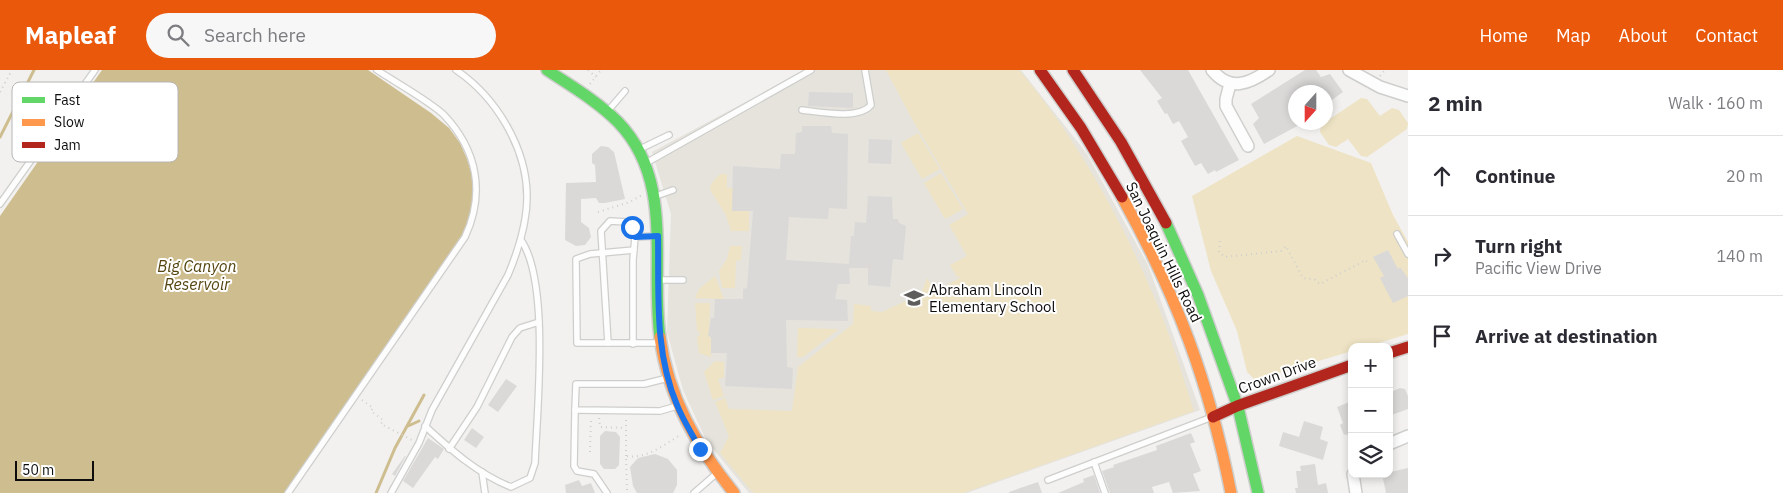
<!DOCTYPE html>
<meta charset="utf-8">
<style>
:root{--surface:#fff;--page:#f7f7f7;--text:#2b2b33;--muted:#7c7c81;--line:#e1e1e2;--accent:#ea580c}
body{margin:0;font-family:"IBM Plex Sans",sans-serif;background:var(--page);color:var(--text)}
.controls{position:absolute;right:15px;bottom:15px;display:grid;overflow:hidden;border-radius:10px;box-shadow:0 2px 8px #0003}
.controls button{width:45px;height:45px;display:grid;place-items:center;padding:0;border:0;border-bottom:1px solid var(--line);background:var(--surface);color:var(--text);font:25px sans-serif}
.compass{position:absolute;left:1288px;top:15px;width:45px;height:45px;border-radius:50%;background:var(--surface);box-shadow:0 2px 8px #0003;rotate:201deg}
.scale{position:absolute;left:15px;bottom:12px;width:79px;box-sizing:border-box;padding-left:5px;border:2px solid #0e0d0c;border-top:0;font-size:14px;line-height:18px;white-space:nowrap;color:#0e0d0c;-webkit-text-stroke:4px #fff;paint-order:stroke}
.stop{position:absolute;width:15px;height:15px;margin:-11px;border:4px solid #1a73e8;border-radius:50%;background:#fff}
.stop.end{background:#1a73e8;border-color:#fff;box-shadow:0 1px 5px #0008}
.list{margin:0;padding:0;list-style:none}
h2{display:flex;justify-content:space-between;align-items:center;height:65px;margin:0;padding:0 20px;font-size:21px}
h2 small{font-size:16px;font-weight:400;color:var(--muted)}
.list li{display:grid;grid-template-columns:32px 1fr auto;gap:15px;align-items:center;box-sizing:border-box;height:80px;padding:0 20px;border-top:1px solid var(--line)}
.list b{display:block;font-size:19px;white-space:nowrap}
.list p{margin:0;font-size:16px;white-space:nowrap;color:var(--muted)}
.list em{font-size:16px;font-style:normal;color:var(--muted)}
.icon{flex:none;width:28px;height:28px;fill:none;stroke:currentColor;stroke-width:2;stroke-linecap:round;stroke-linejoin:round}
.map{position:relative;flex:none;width:1408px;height:423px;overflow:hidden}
header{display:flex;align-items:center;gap:30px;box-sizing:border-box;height:70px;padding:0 25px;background:var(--accent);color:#fff}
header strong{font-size:24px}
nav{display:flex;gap:28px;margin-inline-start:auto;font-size:18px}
.search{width:350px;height:45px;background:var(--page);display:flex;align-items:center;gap:12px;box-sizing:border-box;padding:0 18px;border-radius:28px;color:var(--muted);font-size:19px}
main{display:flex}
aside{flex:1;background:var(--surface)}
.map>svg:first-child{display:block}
.built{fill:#e5e3dc}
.green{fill:#eee3c4}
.water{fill:#cebd8e}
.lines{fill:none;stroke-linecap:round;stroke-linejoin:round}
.stream{stroke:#cebd8e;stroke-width:3}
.building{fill:#dad9d8}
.lane-casing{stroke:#cececc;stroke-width:8}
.street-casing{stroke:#cececc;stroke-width:14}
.fast-casing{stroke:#cececc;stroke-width:14}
.slow-casing{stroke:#cececc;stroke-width:14}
.jam-casing{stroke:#cececc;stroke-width:14}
.path{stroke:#cfcfce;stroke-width:2;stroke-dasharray:1 4;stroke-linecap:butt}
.lane{stroke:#fdfdfd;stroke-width:5.5}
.street{stroke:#fdfdfd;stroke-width:11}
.fast{stroke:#63d668;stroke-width:11}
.slow{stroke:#ff974d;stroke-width:11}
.jam{stroke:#b3261e;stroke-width:11}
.route{stroke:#1a73e8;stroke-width:6}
.labels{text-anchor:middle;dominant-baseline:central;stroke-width:4;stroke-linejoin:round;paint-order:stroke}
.street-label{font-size:15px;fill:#0e0d0c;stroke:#fff}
.poi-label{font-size:15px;fill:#0e0d0c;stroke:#fff;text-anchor:start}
.water-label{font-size:16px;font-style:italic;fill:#54440f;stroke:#fff}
.key{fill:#fff;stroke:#b7b6b6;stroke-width:1}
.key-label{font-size:14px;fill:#0e0d0c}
</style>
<header>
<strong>Mapleaf</strong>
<div class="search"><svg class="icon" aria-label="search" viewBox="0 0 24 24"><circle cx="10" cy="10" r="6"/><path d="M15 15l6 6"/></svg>Search here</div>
<nav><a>Home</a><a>Map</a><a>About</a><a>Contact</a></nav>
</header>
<main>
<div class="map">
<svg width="1408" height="423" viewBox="0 0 1408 423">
<rect width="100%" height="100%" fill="#f2f1ef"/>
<path class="built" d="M805 0H1021L1087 84 1148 195 1200 340 967 423H749L706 370 683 320 667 262 671 144 652 82Z"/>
<g class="green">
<path d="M886 0H1019C1075 66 1118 143 1152 222 1169 260 1181 301 1194 341L963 423H754L749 418 720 383 729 366 715 332 725 328 729 339 792 341 798 297 853 254 854 234 871 236V241L882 242 921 224 927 208 935 222 961 207H957L950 195 967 186 949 155 968 144 911 47Z"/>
<path d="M1361 28 1367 29 1380 46 1392 38 1399 40 1408 53 1407 59 1367 87 1361 86 1348 69 1336 77 1329 75 1320 62 1321 55Z"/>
<path d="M918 63 940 99 922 109 901 73Z"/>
<path d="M1297 66 1371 93 1393 145 1408 172V264L1366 277H1352V281L1255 310 1247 302 1237 261 1211 201 1192 126Z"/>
<path d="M941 103 963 139 945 149 924 113Z"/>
<path d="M720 104H727V118H733L749 141V161H731L726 145 710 120 711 114Z"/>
<path d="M730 176H742L741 190 736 191 735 218H722L719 201 727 189Z"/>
<path d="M715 206 724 229 695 228 699 219Z"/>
<path d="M695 233H710L709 267 711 268V287L699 283 697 267 699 266 700 262 697 261Z"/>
<path d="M798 258 839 259 803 287H797Z"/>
<path d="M715 291 724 292V307L718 309 724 326 713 330 704 302Z"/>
</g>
<path class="water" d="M102 0H368L431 43 449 58 460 73 467 89 473 108 474 122 472 142 462 165 284 423H0V146Z"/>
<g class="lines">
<g class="stream">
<path d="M0 67 34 0"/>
<path d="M408 356 419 351"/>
<path d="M376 423 395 378 424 325"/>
</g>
</g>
<g class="building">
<path d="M1140 0H1188L1239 90 1216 102 1215 100 1208 104 1201 93 1195 96 1181 71 1188 67 1179 51 1173 54 1167 43 1165 44 1157 31 1162 28Z"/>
<path d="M1305 0H1316L1321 7 1330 4 1343 22 1326 34V22H1296V52L1299 55 1264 74 1253 54 1259 48 1251 34Z"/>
<path d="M809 22 853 23V38L808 36Z"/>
<path d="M802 56H831L832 63 848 64 847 139 829 138 828 149 789 147 786 190 849 194 851 166H854L855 152 866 153 868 126 892 127 893 149H898L899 153 906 156 903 190 893 189 890 217 868 215V198H849L850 214H838L835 229 847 230 848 251 786 250 787 297 793 298 792 319 725 316 727 283H711V267L708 266 711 248H714L715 229H743V219L747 218 753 141H732L733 96 780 99 781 84H795L796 63 802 62Z"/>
<path d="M869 69 892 70 891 94 868 93Z"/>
<path d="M601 76 608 77 614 82 625 129 605 133H599L596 128 581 129V152L589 158 591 167 585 175 576 176 565 170 566 113 596 112 595 95 592 93V84Z"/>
<path d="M1388 180 1398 199 1400 197 1408 208V226L1393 233 1380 208 1384 206 1373 187Z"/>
<path d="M506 309 517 316 498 342 488 335Z"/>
<path d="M1400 318 1405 319 1408 326V339L1389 346V323Z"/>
<path d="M1352 331V374H1351L1347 364 1344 365 1340 355 1343 353 1337 337Z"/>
<path d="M1304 351 1323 357 1320 369 1328 372 1323 390 1279 376 1283 362 1299 367Z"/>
<path d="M472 358 484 367 476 378 464 370Z"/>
<path d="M605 361 616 362 620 367 619 395 615 399H604L600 394V366Z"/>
<path d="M1191 363 1195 372 1190 374 1201 401 1193 404 1200 421 1173 423 1169 412 1152 417 1154 423H1110L1102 401 1114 397 1113 395 1157 380 1156 376Z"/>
<path d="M428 368 444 379 438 389 435 387 413 418 403 411Z"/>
<path d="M655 384 668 389 677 400V415L673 423H637L633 416 630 397 638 388Z"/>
<path d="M405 386H406L395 406 392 404Z"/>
<path d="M1315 394 1318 415 1326 413 1328 423H1296L1295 418H1298L1296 401H1301L1300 396Z"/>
<path d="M1408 398V423H1386L1382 404Z"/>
<path d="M1094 405 1100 423H1058L1084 412 1083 409Z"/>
<path d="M579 410 582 416 591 413 595 423H566L565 415Z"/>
<path d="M1038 412 1042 423H1009V422Z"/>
</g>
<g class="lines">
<defs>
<g id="lane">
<path d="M802 40C820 42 859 50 871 35L865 0"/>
<path d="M607 42 625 21"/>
<path d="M640 79 669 65"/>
<path d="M646 93 811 0"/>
<path d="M656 126 673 120"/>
<path d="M0 134 95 0"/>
<path d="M1397 164 1408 184"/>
<path d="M634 180 590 184 576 189 577 273H659"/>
<path d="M658 210H683"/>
<path d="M608 273 601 161 610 151 627 152 635 167"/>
<path d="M633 274V190L635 167 656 166"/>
<path d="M668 308 644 314H576L575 340 660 341 677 336"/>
<path d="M575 340 574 396 577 401 594 404 607 423"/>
<path d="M425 356C451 380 478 404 511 417L530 408 535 393C537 340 550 212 521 170"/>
<path d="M449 379 477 337 512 267 520 258 539 252"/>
<path d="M1094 392 1105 423"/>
<path d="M482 402 485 423"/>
<path d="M1048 410 1212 347"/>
<path d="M288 423 465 167C485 124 478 81 444 45 431 32 395 12 377 0"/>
<path d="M391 423 419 373 432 340 508 205C518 181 527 154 527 127 527 78 496 27 456 0"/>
<path d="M694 423 717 403"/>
</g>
<g id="street">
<path d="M1212 0C1230 22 1249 14 1269 0"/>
<path d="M1349 0 1380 17 1408 26"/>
<path d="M1230 14 1226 29V36L1248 76"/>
<path d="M1389 374 1408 366"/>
<path d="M1353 404 1356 423"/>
</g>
<g id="fast">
<path d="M547 0C571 16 597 31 618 52 675 111 650 194 660 267"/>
<path d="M1166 153 1198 225 1238 337 1258 423"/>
</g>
<g id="slow">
<path d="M1122 127C1177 226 1209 312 1231 423"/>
<path d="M660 267C668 327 697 377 734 423"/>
</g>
<g id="jam">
<path d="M1040 0 1081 58 1122 127"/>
<path d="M1073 0 1121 72 1166 153"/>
<path d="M1389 283 1408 277"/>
<path d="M1213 347 1237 336 1352 295"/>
</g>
</defs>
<use href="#lane" class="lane-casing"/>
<use href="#street" class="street-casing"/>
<use href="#fast" class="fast-casing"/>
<use href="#slow" class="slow-casing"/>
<use href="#jam" class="jam-casing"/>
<g class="path">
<path d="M588 0 596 7"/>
<path d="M1380 6 1385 0"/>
<path d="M590 14 601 0"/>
<path d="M0 22 12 0"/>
<path d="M598 142 630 132 642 125"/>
<path d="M1220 171 1219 182 1225 187 1281 181 1286 176 1303 208 1314 209 1320 214 1366 190 1367 192"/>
<path d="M362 330 373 338 371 341 383 350 381 354 412 370"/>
<path d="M599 348 600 357 626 358"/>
<path d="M590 382 591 349"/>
<path d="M626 386V349"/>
<path d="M627 420 626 386C647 389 661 376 679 366"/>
</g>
<use href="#lane" class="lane"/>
<use href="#street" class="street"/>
<use href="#fast" class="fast"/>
<use href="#slow" class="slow"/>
<use href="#jam" class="jam"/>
</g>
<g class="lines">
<path class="route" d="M632 157 635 167 658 166C659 223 654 281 677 335 683 350 692 364 700 379"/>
</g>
<defs>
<symbol id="school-bare" viewBox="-9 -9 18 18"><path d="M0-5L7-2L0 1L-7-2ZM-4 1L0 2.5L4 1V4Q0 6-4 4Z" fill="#5e5d5b" stroke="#fff" stroke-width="2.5" paint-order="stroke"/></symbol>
</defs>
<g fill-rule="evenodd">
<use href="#school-bare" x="900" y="214" width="28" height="28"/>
</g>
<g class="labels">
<g class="street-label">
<text transform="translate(1164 182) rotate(64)">San Joaquin Hills Road</text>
<text transform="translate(1277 305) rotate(-20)">Crown Drive</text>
</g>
<g class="poi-label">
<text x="929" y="219">Abraham Lincoln<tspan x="929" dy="17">Elementary School</tspan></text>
</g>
<g class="water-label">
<text x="197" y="196">Big Canyon<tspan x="197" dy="18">Reservoir</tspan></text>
</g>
</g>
<rect x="12" y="12" width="166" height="80" rx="8" class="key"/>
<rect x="22" y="27" width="23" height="6" fill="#63d668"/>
<rect x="22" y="49" width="23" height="7" fill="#ff974d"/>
<rect x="22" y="72" width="23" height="6" fill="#b3261e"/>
<g class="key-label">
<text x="54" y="35">Fast</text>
<text x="54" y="57">Slow</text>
<text x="54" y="80">Jam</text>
</g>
</svg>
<div class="controls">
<button>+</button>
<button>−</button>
<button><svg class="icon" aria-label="layers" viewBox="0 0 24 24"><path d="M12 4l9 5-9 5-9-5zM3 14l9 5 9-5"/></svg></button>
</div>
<svg class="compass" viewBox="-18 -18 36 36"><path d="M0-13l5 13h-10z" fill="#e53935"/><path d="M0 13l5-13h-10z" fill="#7c7c81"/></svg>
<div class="scale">50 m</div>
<div class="stop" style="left:632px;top:157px"></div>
<div class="stop end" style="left:700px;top:379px"></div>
</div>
<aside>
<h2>2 min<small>Walk · 160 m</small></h2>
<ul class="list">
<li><svg class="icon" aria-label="ahead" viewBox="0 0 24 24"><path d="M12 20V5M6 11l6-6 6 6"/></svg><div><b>Continue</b></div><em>20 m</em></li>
<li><svg class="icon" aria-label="right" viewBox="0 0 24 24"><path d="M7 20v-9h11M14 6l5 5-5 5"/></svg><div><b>Turn right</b><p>Pacific View Drive</p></div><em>140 m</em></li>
<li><svg class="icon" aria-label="arrive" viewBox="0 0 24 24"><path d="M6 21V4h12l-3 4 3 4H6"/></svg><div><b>Arrive at destination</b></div></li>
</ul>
</aside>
</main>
